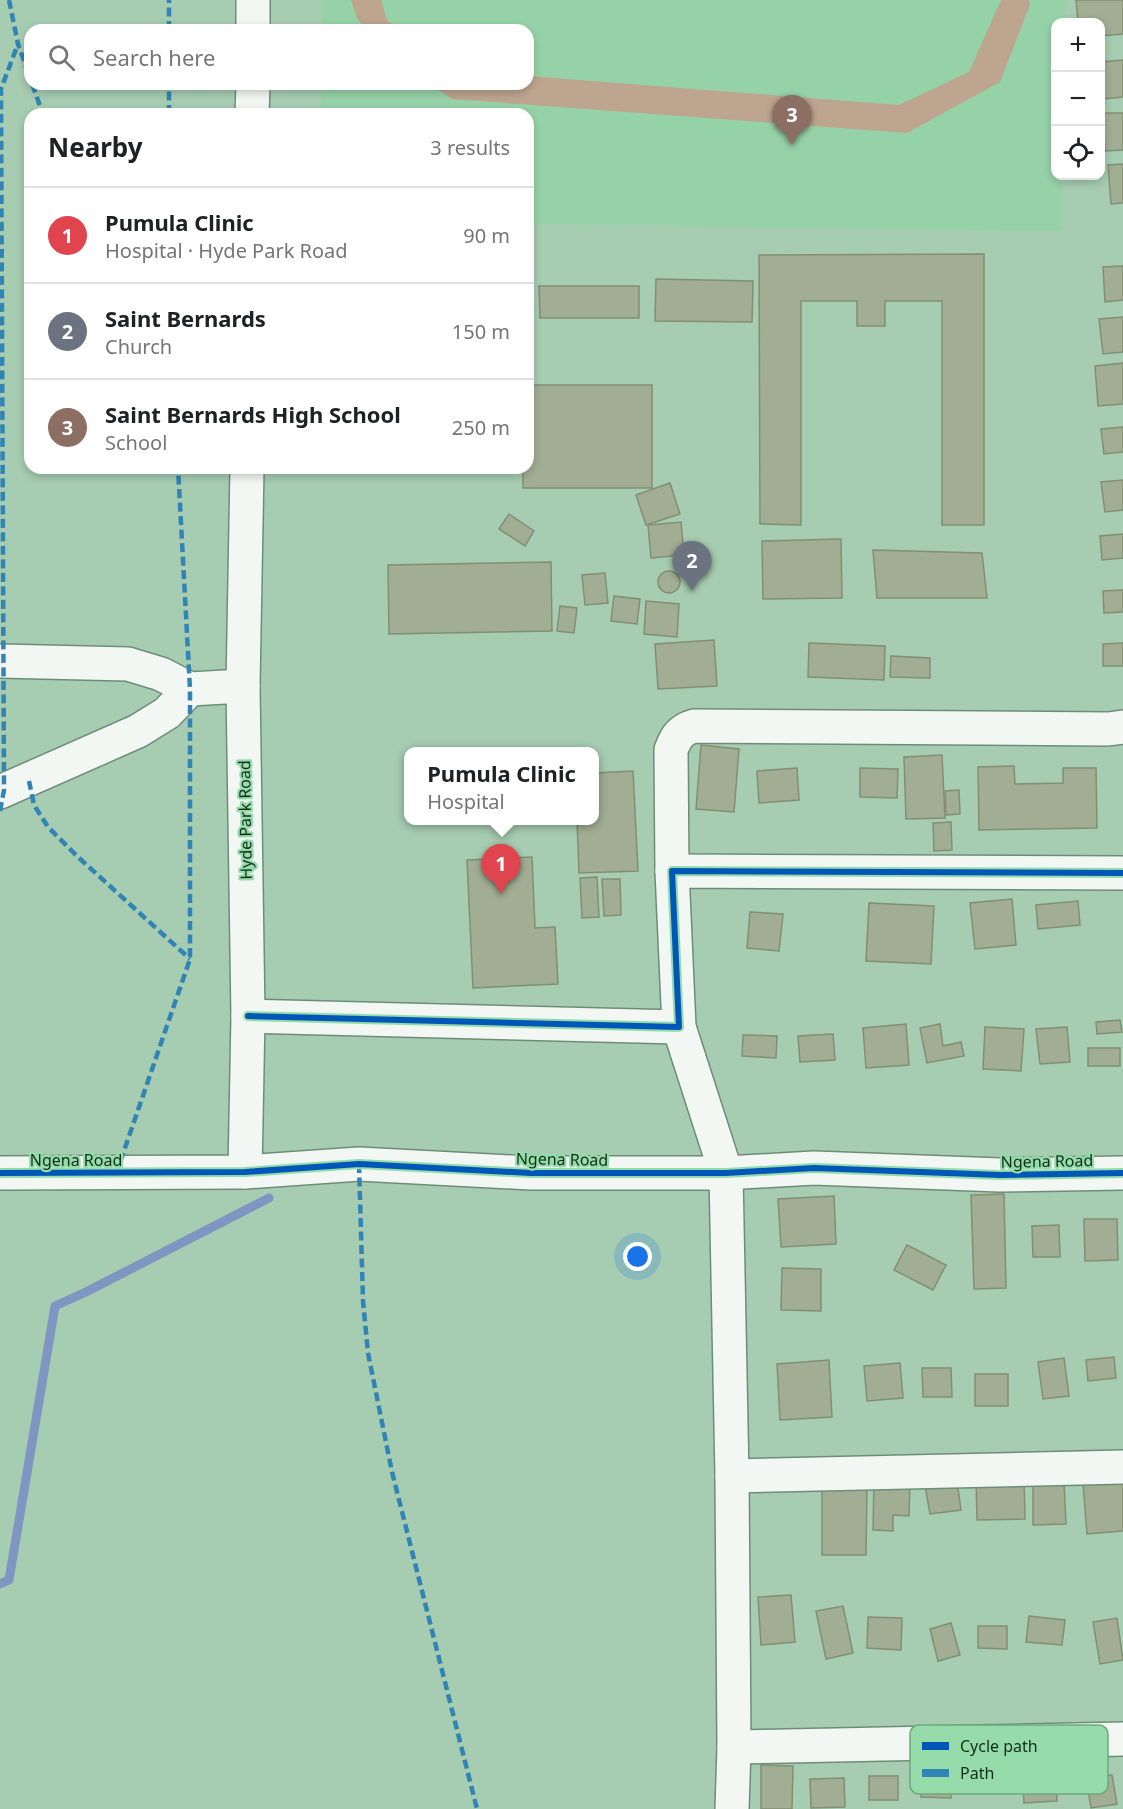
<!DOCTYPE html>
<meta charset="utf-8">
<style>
:root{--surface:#fff;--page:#f2f2f2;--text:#202124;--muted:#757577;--line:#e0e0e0;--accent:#456550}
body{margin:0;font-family:"Noto Sans",sans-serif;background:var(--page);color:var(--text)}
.controls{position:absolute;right:18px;top:18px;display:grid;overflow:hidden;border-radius:12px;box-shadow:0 3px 9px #0003}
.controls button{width:54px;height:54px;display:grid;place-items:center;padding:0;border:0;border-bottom:2px solid var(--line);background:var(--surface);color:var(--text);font:30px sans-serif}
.you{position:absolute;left:638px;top:1257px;width:21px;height:21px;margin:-15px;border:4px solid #fff;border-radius:50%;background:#1a73e8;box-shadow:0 0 0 9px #1a73e833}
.badge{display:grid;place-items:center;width:39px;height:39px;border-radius:50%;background:var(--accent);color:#fff;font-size:20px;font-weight:700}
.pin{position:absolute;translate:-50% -50px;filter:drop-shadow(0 2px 3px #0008)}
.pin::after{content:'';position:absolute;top:32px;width:21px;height:18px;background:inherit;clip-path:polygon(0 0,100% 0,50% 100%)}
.popup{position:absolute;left:404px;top:747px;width:195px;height:78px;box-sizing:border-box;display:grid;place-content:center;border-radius:12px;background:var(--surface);filter:drop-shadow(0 2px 4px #0005);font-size:20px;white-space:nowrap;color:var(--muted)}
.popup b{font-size:22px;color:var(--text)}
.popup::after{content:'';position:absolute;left:50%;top:100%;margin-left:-12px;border:12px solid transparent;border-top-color:var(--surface)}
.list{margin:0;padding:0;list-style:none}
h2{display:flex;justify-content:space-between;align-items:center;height:78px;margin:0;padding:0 24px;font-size:26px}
h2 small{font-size:20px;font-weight:400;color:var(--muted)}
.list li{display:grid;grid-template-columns:39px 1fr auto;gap:18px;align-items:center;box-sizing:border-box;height:96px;padding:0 24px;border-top:2px solid var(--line)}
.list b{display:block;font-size:22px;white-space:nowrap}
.list p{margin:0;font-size:20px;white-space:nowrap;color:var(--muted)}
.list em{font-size:20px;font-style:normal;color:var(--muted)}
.icon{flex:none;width:33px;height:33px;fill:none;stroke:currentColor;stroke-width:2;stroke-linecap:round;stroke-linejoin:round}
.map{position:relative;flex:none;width:1123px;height:1809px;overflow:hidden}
.search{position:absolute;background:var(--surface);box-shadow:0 3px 9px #0003;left:24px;top:24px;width:510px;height:66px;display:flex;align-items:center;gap:15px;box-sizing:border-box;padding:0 21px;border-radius:18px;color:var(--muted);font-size:22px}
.panel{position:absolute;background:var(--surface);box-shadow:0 3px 9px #0003;left:24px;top:108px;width:510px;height:366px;border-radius:18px}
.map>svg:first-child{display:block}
.built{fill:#96d2a7}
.green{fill:#bda590}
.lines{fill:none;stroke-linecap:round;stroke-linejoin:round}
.stream{stroke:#7f96c2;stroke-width:9}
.building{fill:#a1ae93;stroke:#828f73;stroke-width:1.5}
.minor-casing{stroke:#6e8d78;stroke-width:36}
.minor{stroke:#f2f7f3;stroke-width:33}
.quiet{stroke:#3184b4;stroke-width:4.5;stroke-dasharray:9 4.5;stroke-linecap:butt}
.cycleway-casing{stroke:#96dcaa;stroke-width:10}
.cycleway{stroke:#0057b8;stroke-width:6}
.labels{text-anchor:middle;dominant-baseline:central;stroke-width:4.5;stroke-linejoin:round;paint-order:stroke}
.street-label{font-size:16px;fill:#112e1b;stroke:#96dcaa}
.key{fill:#96dcaa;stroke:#6ea87f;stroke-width:1.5}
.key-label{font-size:16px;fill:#112e1b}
</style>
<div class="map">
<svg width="1123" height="1809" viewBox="0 0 1123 1809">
<rect width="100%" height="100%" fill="#a6ccb1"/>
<path class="built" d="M322 0H1065L1064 22H1056V176H1062L1061 231 528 224V114H321V84H528V30H322Z"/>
<g class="green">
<path d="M351 0H381L387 20 400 30H368L357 19Z"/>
<path d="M1001 0H1029L1030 5 1000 82 907 133 452 99 429 84H528V76L899 105 969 72Z"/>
</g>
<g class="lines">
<path class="stream" d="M0 1584 9 1580 55 1306 86 1292 269 1198"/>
</g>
<g class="building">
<path d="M1076 0H1123V34L1100 36V22H1078Z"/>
<path d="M1123 60V97L1103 99 1101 62Z"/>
<path d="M1103 113H1123V150L1105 151Z"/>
<path d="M1123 164V203L1111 204 1108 165Z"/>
<path d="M984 254V525H942V301H885V326H857V301H801V525L760 524 759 255Z"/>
<path d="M1123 266V300L1105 302 1103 267Z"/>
<path d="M656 279 753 281 752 322 655 321Z"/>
<path d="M539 286H639V318H540Z"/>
<path d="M1123 317V352L1103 354 1099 319Z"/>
<path d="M1123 363V404L1098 406 1095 366Z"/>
<path d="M528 385H652V488H523V468H528Z"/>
<path d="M1123 427V452L1104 454 1101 429Z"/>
<path d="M1123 480V510L1105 512 1101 482Z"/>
<path d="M670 483 680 514 646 525 636 495Z"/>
<path d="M509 514 534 531 525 546 499 529Z"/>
<path d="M681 522 684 555 651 558 648 525Z"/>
<path d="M1123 534V558L1102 560 1100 536Z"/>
<path d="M841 539 842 598 763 599 762 541Z"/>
<path d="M873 550 982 553 987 598H877Z"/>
<path d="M551 562 552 631 389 634 388 565Z"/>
<circle cx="669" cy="582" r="11"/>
<path d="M605 573 608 603 585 605 582 575Z"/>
<path d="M1123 590V612L1104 613 1103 591Z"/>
<path d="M614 596 640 599 637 624 611 621Z"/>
<path d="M646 601 679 604 677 637 644 634Z"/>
<path d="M560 606 577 608 574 633 557 631Z"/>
<path d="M714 640 717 686 658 689 655 644Z"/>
<path d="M809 643 885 646 884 680 808 677Z"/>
<path d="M1123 643V666H1103V644Z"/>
<path d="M891 656 930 658V678L890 677Z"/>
<path d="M701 745 739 749 734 812 696 809Z"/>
<path d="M942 755 945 818 906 819 904 757Z"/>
<path d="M1014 766 1015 784 1063 783V768H1096L1097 828 979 830 978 767Z"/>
<path d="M797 768 799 800 759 803 757 771Z"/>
<path d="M860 768 898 769 897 798 860 797Z"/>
<path d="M633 771 638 871 579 873 577 820H594V773Z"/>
<path d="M959 790 960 814 946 815 945 791Z"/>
<path d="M951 822 952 850 934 851 933 823Z"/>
<path d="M532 857 535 928 555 927 558 984 473 988 467 860Z"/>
<path d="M597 877 599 917 582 918 580 878Z"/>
<path d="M602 879H620L621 915 604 916Z"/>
<path d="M1012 899 1016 945 975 949 970 903Z"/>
<path d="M1078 901 1080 925 1038 929 1036 905Z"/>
<path d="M869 903 934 906 931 964 866 961Z"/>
<path d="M750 912 783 914 779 951 747 948Z"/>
<path d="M1120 1020 1122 1032 1097 1034 1096 1022Z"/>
<path d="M906 1024 909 1065 866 1068 863 1028Z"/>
<path d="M940 1024 943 1046 961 1042 964 1056 927 1063 920 1028Z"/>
<path d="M985 1027 1024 1029 1021 1071 983 1069Z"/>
<path d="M1067 1027 1070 1062 1040 1064 1036 1029Z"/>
<path d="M833 1034 835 1060 800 1062 798 1036Z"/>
<path d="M743 1035 777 1036 776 1058 742 1056Z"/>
<rect x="1088" y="1048" width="32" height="18"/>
<path d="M1004 1194 1006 1288 974 1289 971 1195Z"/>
<path d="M834 1196 836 1244 781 1247 778 1199Z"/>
<path d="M1084 1219H1117L1118 1260 1085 1261Z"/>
<path d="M1059 1225 1060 1257H1033L1032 1226Z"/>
<path d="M907 1245 946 1265 933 1290 894 1270Z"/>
<path d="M782 1268 821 1269V1311L781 1310Z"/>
<path d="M1114 1357 1116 1378 1088 1381 1086 1360Z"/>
<path d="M1064 1358 1069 1396 1043 1399 1038 1362Z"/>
<path d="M829 1360 832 1417 780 1420 777 1364Z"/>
<path d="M900 1363 903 1398 867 1401 864 1366Z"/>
<path d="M922 1368H951L952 1397H923Z"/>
<rect x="975" y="1374" width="33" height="32"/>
<path d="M1024 1478 1025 1519 977 1520 976 1479Z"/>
<path d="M1123 1479V1531L1087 1534 1083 1483Z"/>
<path d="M874 1480 910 1481 909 1516 893 1515V1531L873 1530Z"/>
<path d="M957 1481 961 1510 930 1514 925 1486Z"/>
<path d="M1033 1481H1064L1066 1524 1033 1525Z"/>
<path d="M822 1486H867L866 1555H822Z"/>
<path d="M791 1595 795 1642 761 1645 758 1597Z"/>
<path d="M843 1606 853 1653 826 1659 816 1611Z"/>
<path d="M1029 1616 1065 1620 1062 1645 1026 1642Z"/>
<path d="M868 1617 902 1618 901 1650 867 1648Z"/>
<path d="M1117 1618 1123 1660 1100 1664 1093 1622Z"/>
<path d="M951 1623 960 1655 938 1661 930 1629Z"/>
<path d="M978 1626H1007V1649L978 1648Z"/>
<path d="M761 1765 793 1766 792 1809H761Z"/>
<path d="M1055 1767 1057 1801 1024 1803 1022 1769Z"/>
<path d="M922 1770H952L951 1798 921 1797Z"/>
<path d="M1112 1775 1117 1804 1091 1808 1086 1778Z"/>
<rect x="869" y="1776" width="29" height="24"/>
<path d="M844 1778 845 1807 811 1808 810 1779Z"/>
</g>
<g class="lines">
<defs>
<g id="minor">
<path d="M253 30V0"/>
<path d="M252 114 253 84"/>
<path d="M0 661 128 664 161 674 190 689 243 686"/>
<path d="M0 792 138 731 167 713 190 689"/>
<path d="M672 871 671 750C676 737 680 730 694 726L1108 729 1123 727"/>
<path d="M248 1016 679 1027 672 871 1123 873"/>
<path d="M679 1027 726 1173 732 1476 734 1747 732 1809"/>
<path d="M245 1172 248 1016 243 686 247 468"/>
<path d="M0 1173 245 1172 359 1164 531 1173H726L814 1168 1000 1175 1123 1173"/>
<path d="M732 1476 1123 1467"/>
<path d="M734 1747 1123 1739"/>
</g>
</defs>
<use href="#minor" class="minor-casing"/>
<use href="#minor" class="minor"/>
<g class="quiet">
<path d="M9 0 18 44 30 78"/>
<path d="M169 30V0"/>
<path d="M32 84 43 114"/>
<path d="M169 114V84"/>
<path d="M29 781 34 805 48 827 78 857 190 959"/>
<path d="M0 811 4 790 1 89 18 44"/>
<path d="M359 1164 363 1301 368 1353 392 1472 477 1809"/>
<path d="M116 1174 190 959V689L178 468"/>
</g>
<defs>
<g id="cycleway">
<path d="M248 1016 679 1027 672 871 1123 873"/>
<path d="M0 1173 245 1172 359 1164 531 1173H726L814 1168 1000 1175 1123 1173"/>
</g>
</defs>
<use href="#cycleway" class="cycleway-casing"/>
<use href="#cycleway" class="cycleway"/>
</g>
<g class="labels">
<g class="street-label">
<text transform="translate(245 820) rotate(-91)">Hyde Park Road</text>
<text transform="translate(562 1159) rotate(1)">Ngena Road</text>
<text x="76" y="1160">Ngena Road</text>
<text transform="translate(1047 1161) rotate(-1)">Ngena Road</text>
</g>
</g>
<rect x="910" y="1725" width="198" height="69" rx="9" class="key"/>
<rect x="922" y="1742" width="27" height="8" fill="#0057b8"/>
<rect x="922" y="1769" width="27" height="8" fill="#3184b4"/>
<g class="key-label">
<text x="960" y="1752">Cycle path</text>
<text x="960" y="1779">Path</text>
</g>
</svg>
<div class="controls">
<button>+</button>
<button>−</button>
<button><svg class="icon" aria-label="locate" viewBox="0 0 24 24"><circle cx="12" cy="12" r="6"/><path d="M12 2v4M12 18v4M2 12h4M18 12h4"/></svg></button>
</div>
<div class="you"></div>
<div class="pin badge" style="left:501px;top:894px;background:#e0444e">1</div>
<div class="popup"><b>Pumula Clinic</b>Hospital</div>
<div class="pin badge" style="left:692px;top:591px;background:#6b7280">2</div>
<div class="pin badge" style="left:792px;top:145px;background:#8d6e63">3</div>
<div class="search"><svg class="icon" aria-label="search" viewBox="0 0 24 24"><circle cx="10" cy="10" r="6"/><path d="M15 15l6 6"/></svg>Search here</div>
<section class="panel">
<h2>Nearby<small>3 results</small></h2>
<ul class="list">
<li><span class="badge" style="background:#e0444e">1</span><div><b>Pumula Clinic</b><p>Hospital · Hyde Park Road</p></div><em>90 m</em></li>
<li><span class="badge" style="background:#6b7280">2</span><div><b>Saint Bernards</b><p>Church</p></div><em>150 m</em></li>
<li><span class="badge" style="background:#8d6e63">3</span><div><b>Saint Bernards High School</b><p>School</p></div><em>250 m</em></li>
</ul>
</section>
</div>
